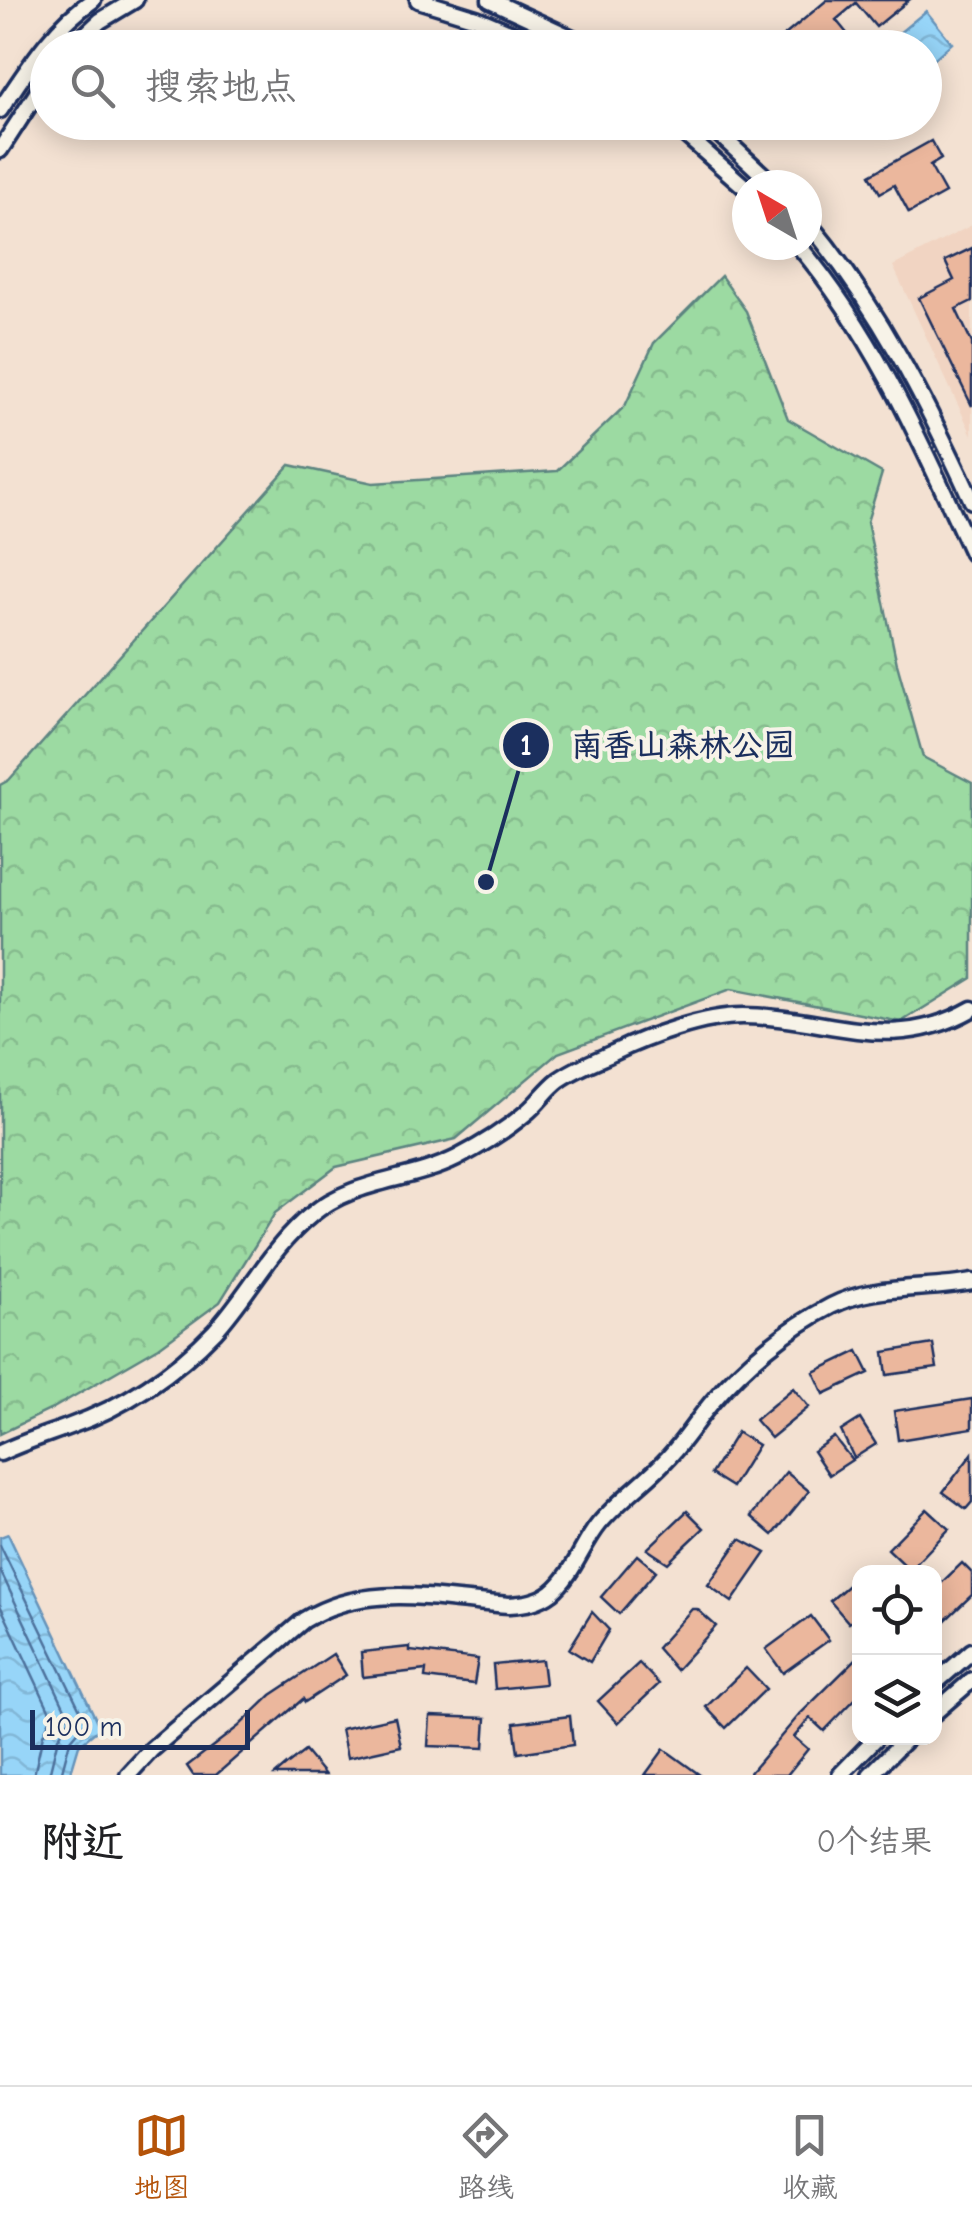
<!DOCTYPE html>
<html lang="zh">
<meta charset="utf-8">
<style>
:root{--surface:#fff;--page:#f2f2f2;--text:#202124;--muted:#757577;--line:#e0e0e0;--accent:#b45309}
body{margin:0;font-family:"Comic Neue","LXGW WenKai TC",sans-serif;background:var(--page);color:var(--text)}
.controls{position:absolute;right:30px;bottom:30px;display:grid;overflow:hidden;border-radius:20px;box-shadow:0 5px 25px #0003}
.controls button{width:90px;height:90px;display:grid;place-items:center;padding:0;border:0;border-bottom:2px solid var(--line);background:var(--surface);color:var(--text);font:50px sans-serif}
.compass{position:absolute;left:732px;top:170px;width:90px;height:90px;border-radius:50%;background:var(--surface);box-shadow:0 5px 25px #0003;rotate:321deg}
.scale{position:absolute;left:30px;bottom:25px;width:220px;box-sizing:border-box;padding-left:10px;border:5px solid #1b2f5e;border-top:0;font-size:28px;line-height:35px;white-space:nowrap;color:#1b2f5e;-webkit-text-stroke:8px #f7f3e8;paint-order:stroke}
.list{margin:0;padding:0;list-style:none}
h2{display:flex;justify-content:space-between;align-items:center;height:130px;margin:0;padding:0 40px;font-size:42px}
h2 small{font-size:32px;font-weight:400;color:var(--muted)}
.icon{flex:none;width:55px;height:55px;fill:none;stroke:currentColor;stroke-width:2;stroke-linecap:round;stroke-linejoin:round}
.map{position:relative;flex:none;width:972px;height:1775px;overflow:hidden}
.search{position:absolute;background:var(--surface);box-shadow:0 5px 25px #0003;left:30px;right:30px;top:30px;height:110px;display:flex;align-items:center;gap:25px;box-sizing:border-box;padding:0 35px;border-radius:55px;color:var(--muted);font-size:38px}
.sheet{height:310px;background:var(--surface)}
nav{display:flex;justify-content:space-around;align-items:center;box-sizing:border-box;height:140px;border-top:2px solid var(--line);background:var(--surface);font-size:28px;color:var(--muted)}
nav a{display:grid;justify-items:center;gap:5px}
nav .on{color:var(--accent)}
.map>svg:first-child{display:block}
.built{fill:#f1d4c2}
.forest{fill:url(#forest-crowns);stroke:#5c8480;stroke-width:2.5}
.water{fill:url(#water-waves);stroke:#6593ba;stroke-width:2.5}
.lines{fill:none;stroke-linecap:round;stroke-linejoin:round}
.shore{stroke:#4d719c;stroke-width:2.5}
.building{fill:#ebb79d;stroke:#1b2f5e;stroke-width:2.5}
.minor-casing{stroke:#1b2f5e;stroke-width:21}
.minor{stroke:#f7f3e8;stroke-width:14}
.leader{fill:none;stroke:#1b2f5e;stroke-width:4}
.callout-dot{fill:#1b2f5e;stroke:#f7f3e8;stroke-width:4}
.mark-label{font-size:30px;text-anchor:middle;font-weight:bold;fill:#fff}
.callout-label{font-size:32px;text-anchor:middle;font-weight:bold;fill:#1b2f5e;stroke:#f7f3e8;stroke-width:8;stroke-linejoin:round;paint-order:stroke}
</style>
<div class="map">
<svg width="972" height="1775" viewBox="0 0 972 1775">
<defs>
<pattern id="forest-crowns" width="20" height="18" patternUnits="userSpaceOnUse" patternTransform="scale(2.5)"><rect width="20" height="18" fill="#9cdaa2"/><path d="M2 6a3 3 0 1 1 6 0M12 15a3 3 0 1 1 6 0" fill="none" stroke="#86bb8e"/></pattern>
<pattern id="water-waves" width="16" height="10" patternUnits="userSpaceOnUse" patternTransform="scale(2.5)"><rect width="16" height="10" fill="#97d5f8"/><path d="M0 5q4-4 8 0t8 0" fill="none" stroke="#82b7d7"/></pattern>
</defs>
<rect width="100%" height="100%" fill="#f3e1d2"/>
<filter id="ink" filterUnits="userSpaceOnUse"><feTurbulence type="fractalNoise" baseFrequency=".01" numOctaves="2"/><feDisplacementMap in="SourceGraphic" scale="20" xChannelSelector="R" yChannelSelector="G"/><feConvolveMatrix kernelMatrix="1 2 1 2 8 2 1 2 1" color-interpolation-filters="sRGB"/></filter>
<g filter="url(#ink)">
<path class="built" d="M972 225V435L893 266Z"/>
<path class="forest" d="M721 276 746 311 788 419 882 473 867 522 897 664 923 757 972 783V978L901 1022 731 989 558 1053 456 1139 336 1167 275 1213 220 1302 159 1347 50 1410 0 1434V785L9 780 290 465 373 483 557 471 625 406 654 343Z"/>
<g class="water">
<path d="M926 11 952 43 925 67 924 48 882 47Z"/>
<path d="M8 1534 100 1728 79 1745 70 1775H0V1537Z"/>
</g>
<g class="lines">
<g class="shore">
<path d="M0 1545 86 1722 70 1741 61 1775"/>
<path d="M0 1570 70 1719 58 1738 49 1775"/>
<path d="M0 1605 52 1716 43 1735 34 1775"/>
</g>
</g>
<g class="building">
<path d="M827 0H909L876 27 856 3 836 20 859 48H784L779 40Z"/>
<path d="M931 141 941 159 930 166 945 193 909 213 894 185 880 193 870 175Z"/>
<path d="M972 248V301L956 309 972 343V406L919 298 954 280 945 261Z"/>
<path d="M933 1344 937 1368 887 1375 884 1352Z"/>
<path d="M858 1351 869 1373 824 1394 814 1372Z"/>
<path d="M793 1388 809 1407 771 1438 755 1420Z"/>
<path d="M972 1399V1428L898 1440 894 1411Z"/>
<path d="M860 1419 876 1444 854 1458 841 1431Z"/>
<path d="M737 1432 758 1445 732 1487 711 1474Z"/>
<path d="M834 1437 852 1460 829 1475 813 1451Z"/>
<path d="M972 1454V1502L966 1509 943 1492Z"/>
<path d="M786 1472 809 1491 773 1535 751 1516Z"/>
<path d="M927 1509 949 1529 910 1570 888 1549Z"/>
<path d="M687 1511 704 1528 686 1545 668 1563 647 1549Z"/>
<path d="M740 1539 766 1553 732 1602 708 1585Z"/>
<path d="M637 1555 656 1571 619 1614 601 1597Z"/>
<path d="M962 1563 972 1573V1595L934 1631V1590Z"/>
<path d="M860 1575V1615L849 1623 830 1601Z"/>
<path d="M692 1609H697L716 1626 676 1670 657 1648Z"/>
<path d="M592 1612 609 1630 590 1662 569 1649Z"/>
<path d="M811 1616 829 1640 783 1673 766 1649Z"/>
<path d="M410 1647V1651L478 1659 474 1684 425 1678 426 1670 363 1677 361 1652Z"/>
<path d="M333 1654 346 1675 305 1702 303 1699 216 1775H193L187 1766 239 1726 271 1695Z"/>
<path d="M860 1655V1694L824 1731 810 1718 794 1737 808 1749 787 1775H748L800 1714Z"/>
<path d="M542 1660 545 1684 495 1689 493 1665Z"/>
<path d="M639 1663 659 1684 618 1723 598 1701Z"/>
<path d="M746 1668 766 1689 726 1728 706 1707Z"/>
<path d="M430 1716 486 1718 484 1748 428 1746Z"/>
<path d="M570 1716 573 1745 518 1753 514 1723Z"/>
<path d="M395 1717 401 1746 347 1758 341 1729Z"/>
<path d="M664 1749 700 1775H645Z"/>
<path d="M305 1751 325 1775H275L288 1764Z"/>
</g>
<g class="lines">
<defs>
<g id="minor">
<path d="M418 0 476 18 547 48"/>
<path d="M490 0 594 48"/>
<path d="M71 48 100 21 135 0"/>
<path d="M0 110C28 69 51 29 93 0"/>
<path d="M671 122 747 189"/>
<path d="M706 122 774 185"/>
<path d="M0 150 48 76"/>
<path d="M807 221C878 306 926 401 972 501"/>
<path d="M798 245C876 337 922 445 972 553"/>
<path d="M0 1453C23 1442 46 1435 70 1426 124 1407 175 1373 215 1331 249 1294 271 1247 311 1215 354 1179 409 1182 457 1158 482 1145 506 1130 527 1112 538 1103 547 1089 559 1080 574 1069 595 1061 613 1053 648 1036 704 1016 743 1016 828 1016 889 1056 972 1009"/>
<path d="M934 1684 972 1651"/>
<path d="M934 1713 972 1680"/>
<path d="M128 1775 151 1750 304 1620C367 1581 439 1600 509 1605 525 1604 539 1602 552 1592 573 1575 582 1545 599 1524 619 1500 644 1483 665 1461 683 1443 696 1421 713 1401 743 1365 788 1328 831 1306 874 1284 925 1291 972 1282"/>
<path d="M840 1775 876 1738"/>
<path d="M870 1775 907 1738"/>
</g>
</defs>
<use href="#minor" class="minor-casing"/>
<use href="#minor" class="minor"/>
</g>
</g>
<path class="leader" d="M486 882L526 745"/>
<g class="callout-dot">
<circle cx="486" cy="882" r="10"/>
<circle cx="526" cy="745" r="25"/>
</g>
<g class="mark-label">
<text x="526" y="755">1</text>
</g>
<g class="callout-label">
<text x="683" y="756">南香山森林公园</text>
</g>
</svg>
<div class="controls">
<button><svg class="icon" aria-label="locate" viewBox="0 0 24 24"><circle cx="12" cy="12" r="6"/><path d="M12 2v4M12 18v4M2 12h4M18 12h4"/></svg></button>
<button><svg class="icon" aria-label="layers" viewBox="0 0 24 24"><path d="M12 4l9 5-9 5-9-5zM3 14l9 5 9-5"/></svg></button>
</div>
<svg class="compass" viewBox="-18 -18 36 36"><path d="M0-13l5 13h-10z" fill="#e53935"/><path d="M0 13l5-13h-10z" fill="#757577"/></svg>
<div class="scale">100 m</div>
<div class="search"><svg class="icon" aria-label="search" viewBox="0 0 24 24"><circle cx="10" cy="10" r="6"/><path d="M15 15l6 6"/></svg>搜索地点</div>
</div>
<section class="sheet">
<h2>附近<small>0个结果</small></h2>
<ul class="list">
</ul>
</section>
<nav>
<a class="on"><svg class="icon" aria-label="map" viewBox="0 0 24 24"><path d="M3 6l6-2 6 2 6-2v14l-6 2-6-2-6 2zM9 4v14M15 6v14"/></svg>地图</a>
<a><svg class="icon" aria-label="directions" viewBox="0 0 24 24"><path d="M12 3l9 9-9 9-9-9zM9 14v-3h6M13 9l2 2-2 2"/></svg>路线</a>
<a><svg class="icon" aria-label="saved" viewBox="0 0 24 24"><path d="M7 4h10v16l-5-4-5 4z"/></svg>收藏</a>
</nav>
